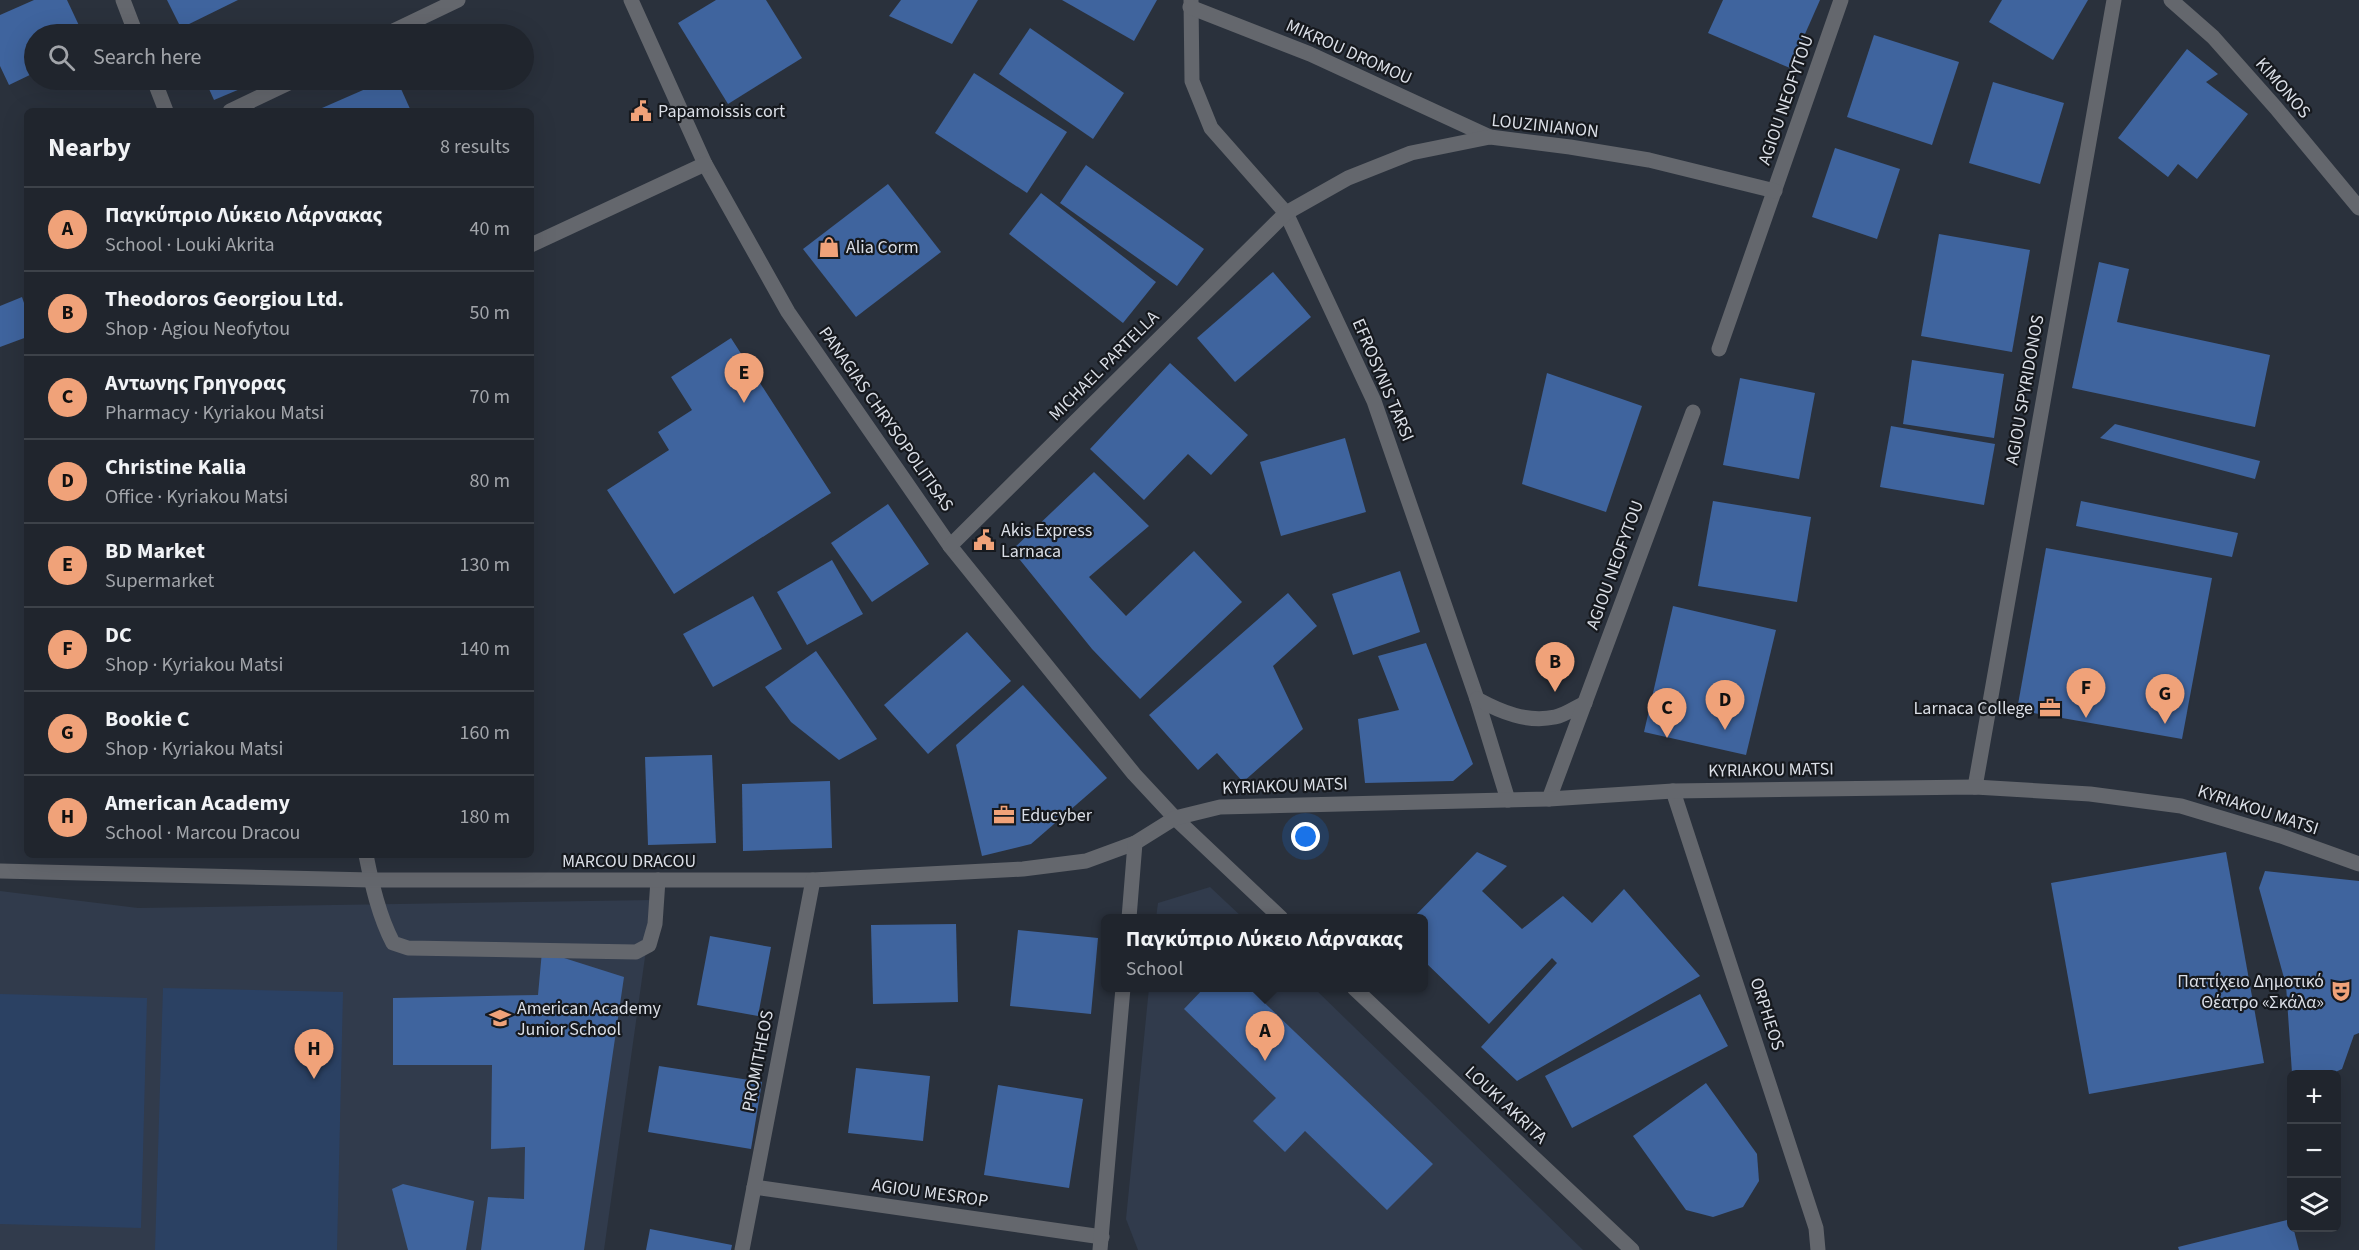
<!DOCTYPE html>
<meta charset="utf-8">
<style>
:root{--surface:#20252d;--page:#282d35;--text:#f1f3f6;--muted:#a2a5aa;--line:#3d4249;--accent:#f0a279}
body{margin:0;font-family:"Source Sans 3",sans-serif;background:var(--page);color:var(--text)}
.controls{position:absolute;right:18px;bottom:18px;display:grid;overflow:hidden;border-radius:9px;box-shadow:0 6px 24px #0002}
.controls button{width:54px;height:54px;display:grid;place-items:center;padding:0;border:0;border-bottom:2px solid var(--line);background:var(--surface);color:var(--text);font:30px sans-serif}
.you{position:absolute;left:1306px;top:837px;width:21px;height:21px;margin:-15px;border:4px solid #fff;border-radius:50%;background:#1a73e8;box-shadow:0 0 0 9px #1a73e833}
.badge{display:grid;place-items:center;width:39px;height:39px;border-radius:50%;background:var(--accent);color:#111;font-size:20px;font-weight:700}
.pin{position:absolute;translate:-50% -50px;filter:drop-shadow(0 2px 3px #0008)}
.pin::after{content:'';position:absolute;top:32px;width:21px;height:18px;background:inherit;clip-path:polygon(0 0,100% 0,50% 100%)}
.popup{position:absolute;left:1101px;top:914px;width:327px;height:78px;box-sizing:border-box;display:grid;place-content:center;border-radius:9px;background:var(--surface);filter:drop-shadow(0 2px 4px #0005);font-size:20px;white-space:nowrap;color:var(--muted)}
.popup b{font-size:22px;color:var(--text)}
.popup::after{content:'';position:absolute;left:50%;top:100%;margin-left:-12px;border:12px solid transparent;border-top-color:var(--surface)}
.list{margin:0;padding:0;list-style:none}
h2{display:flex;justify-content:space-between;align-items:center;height:78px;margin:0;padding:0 24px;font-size:26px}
h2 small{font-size:20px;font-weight:400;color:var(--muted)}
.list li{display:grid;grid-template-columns:39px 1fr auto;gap:18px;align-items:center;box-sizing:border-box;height:84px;padding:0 24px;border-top:2px solid var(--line)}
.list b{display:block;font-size:22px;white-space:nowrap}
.list p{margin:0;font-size:20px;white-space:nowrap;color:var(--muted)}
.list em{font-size:20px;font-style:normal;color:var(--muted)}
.icon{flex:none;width:33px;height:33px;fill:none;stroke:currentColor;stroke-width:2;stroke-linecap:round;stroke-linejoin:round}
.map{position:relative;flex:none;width:2359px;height:1250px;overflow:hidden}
.search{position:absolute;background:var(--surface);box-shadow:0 6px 24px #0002;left:24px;top:24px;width:510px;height:66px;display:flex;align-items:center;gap:15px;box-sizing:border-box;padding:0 21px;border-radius:33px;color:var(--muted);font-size:22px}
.panel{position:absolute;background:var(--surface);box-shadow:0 6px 24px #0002;left:24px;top:108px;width:510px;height:750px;border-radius:9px}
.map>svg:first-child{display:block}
.built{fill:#313b4c}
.green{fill:#2b4163}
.building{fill:#3f649e}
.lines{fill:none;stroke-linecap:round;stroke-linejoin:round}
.minor{stroke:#64676d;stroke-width:15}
.labels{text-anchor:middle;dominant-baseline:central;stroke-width:4.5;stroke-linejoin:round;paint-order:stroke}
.street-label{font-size:18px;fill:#dbdfe7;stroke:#16191e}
.poi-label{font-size:18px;fill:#dbdfe7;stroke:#16191e;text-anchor:start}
</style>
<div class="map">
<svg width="2359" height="1250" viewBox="0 0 2359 1250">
<rect width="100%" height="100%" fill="#2a313c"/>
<g class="built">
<path d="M1210 887 1243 918H1156L1158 903Z"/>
<path d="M0 891 138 908 653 900 604 1250H0Z"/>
<path d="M1149 988H1314L1583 1250H1138L1126 1219Z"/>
</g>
<g class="green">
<path d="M163 988 343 992 337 1250H155Z"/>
<path d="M0 994 147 998 141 1228 0 1224Z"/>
</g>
<g class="building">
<path d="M34 0H67L83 34H34V73L9 85 0 66V15Z"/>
<path d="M167 0H238L181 28Z"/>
<path d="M716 0H766L802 58 728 104 678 23Z"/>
<path d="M901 0H978L952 44 889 16Z"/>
<path d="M1062 0H1157L1134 41Z"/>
<path d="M1723 0H1820L1790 68 1708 33Z"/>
<path d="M2002 0H2088L2053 60 1989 22Z"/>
<path d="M1030 28 1124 93 1093 139 999 74Z"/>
<path d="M1874 35 1959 62 1932 145 1847 117Z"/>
<path d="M2187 49 2218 74 2206 82 2248 114 2197 179 2178 164 2168 177 2118 138Z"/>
<path d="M974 73 1067 132 1027 193 935 133Z"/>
<path d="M205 80H261L214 100Z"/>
<path d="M386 80H397L411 111H324L322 108Z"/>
<path d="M1993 82 2064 103 2040 184 1969 163Z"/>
<path d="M1835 148 1900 169 1877 239 1812 217Z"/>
<path d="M1086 165 1204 249 1177 286 1060 203Z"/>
<path d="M888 184 941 252 856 317 803 249Z"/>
<path d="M1041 193 1156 282 1123 323 1009 234Z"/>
<path d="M1939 234 2030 250 2012 352 1921 336Z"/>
<path d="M2099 262 2129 269 2117 322 2270 355 2255 427 2072 388Z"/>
<path d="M1273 272 1311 317 1235 382 1197 338Z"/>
<path d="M22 297 27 312V337L0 347V306Z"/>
<path d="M731 338 831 493 674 594 607 490 669 450 658 432 692 410 671 377Z"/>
<path d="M1912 360 2004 374 1994 438 1903 424Z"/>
<path d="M1170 363 1248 435 1211 475 1188 454 1144 500 1090 449Z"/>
<path d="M1547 373 1642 406 1606 512 1522 484Z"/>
<path d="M1740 378 1815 393 1799 479 1723 465Z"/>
<path d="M2115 424 2260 461 2255 479 2100 438Z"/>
<path d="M1891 426 1995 444 1984 505 1880 487Z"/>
<path d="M1345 438 1366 512 1281 536 1260 462Z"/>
<path d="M1094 472 1149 526 1089 577 1126 616 1194 551 1242 602 1140 699 1092 649 1012 550Z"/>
<path d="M1713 501 1811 517 1797 602 1698 586Z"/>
<path d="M2081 501 2238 533 2232 557 2076 526Z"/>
<path d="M888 504 929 564 872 602 831 543Z"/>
<path d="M2046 548 2212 578 2182 739 2017 710Z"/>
<path d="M832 560 863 614 807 645 777 592Z"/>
<path d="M1400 571 1420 632 1353 655 1332 594Z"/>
<path d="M1288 593 1317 626 1273 666 1303 729 1243 782 1217 753 1198 770 1149 715Z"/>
<path d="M753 596 782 649 713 687 683 634Z"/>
<path d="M1673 606 1776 630 1746 755 1644 732Z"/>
<path d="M967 632 1011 681 928 754 884 705Z"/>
<path d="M1426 643 1473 764 1453 781 1365 783 1358 719 1399 710 1378 656Z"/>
<path d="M816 651 877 739 839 760 791 722 765 687Z"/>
<path d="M1023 685 1107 778 1031 844 982 856 956 745Z"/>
<path d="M712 755 716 843 648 845 645 757Z"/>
<path d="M830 781 832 848 743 851 742 784Z"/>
<path d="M1477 852 1507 866 1482 891 1522 929 1563 896 1592 923 1624 889 1700 976 1517 1081 1481 1047 1557 963 1552 958 1489 1024 1424 961V918H1413Z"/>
<path d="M2226 852 2264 1063 2089 1094 2051 883Z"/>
<path d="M2265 871 2359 881V1033L2354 1035 2342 1069 2331 1074H2294L2292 1073 2286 985 2259 888Z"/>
<path d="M956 924 958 1002 873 1004 871 925Z"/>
<path d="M1018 930 1098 938 1091 1014 1010 1006Z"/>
<path d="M710 936 771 947 758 1016 697 1005Z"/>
<path d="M542 951 624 977 584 1250H481L488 1197 524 1199 525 1147 491 1149 492 1065H393V998L538 995Z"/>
<path d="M1204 988H1249L1433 1164 1387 1210 1305 1131 1285 1152 1253 1121 1276 1098 1184 1009Z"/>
<path d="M1700 994 1728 1046 1572 1128 1545 1076Z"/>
<path d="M659 1066 762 1082 751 1149 648 1132Z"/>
<path d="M856 1068 930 1076 923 1141 848 1133Z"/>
<path d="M1706 1083 1757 1154 1759 1181 1743 1207 1713 1217 1686 1210 1633 1136Z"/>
<path d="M998 1085 1083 1099 1069 1188 984 1175Z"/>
<path d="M403 1184 474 1201 466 1250H408L392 1189Z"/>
<path d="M2291 1219 2299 1250H2179L2178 1247Z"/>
<path d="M650 1229 732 1245 731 1250H646Z"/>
</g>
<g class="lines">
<g class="minor">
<path d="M123 0 136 34"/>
<path d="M631 0 705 164 788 312 950 546 1134 774 1175 818 1281 918"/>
<path d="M1191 0 1192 81 1211 128 1286 213 1374 401 1477 699 1508 800"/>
<path d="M2171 0 2213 37 2276 108 2359 208"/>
<path d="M1190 7 1310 54 1490 137"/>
<path d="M387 34 458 0"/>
<path d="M154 80 166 111"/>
<path d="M230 111 295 80"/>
<path d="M531 245 705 164"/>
<path d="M1719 349 1841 0"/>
<path d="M950 546 1286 213 1348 178 1411 153 1490 137 1570 147 1649 160 1775 191"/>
<path d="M1477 699C1501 712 1527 723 1555 717 1565 715 1576 707 1585 703"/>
<path d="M1975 787 2114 0"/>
<path d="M1673 791 1816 1228 1818 1250"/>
<path d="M1549 799 1693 412"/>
<path d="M366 855C372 885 379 916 393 943L408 948 636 952 649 945 655 924 658 880"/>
<path d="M0 871 371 880H813L1023 869 1086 861 1135 843 1175 818 1220 807 1549 799 1673 791 1975 787 2090 794 2181 806 2281 836 2359 864"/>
<path d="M1129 918 1135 843"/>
<path d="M1354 988 1632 1250"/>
<path d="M754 1187 1102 1237"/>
<path d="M742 1250 813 880"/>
<path d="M1100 1250 1123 988"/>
</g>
</g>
<defs>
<symbol id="civic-bare" viewBox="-9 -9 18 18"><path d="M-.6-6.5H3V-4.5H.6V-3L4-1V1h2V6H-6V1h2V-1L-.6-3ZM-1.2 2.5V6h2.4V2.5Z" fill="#f0a279" stroke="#16191e" stroke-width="2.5" paint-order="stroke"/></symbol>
<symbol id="shop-bare" viewBox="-9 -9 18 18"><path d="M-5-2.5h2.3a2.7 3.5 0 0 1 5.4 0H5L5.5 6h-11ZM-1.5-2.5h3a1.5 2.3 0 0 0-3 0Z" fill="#f0a279" stroke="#16191e" stroke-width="2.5" paint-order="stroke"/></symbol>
<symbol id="office-bare" viewBox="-9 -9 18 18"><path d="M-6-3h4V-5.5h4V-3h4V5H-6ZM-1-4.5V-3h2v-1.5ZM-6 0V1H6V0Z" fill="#f0a279" stroke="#16191e" stroke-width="2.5" paint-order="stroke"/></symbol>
<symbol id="theatre-bare" viewBox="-9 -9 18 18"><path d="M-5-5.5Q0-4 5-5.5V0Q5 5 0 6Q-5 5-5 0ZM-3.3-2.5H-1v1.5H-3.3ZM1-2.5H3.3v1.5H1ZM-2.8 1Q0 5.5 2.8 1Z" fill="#f0a279" stroke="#16191e" stroke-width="2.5" paint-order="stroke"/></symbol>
<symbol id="school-bare" viewBox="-9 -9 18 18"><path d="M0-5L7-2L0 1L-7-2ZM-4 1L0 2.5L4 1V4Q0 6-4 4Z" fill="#f0a279" stroke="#16191e" stroke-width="2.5" paint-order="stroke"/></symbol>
</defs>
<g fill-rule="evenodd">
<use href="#civic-bare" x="626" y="96" width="30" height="30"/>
<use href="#shop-bare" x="814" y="232" width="30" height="30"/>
<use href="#civic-bare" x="969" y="525" width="30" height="30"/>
<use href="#office-bare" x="2035" y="693" width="30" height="30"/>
<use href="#office-bare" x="989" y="800" width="30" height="30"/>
<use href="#theatre-bare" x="2326" y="976" width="30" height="30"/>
<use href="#school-bare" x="485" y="1003" width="30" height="30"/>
</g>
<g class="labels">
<g class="street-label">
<text transform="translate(1349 52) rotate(24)">MIKROU DROMOU</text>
<text transform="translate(2283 88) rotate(49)">KIMONOS</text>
<text transform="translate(1786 100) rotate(-71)">AGIOU NEOFYTOU</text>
<text transform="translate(1545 126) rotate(6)">LOUZINIANON</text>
<text transform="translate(1104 366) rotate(-45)">MICHAEL PARTELLA</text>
<text transform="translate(1383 380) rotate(67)">EFROSYNIS TARSI</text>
<text transform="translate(2025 390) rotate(-80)">AGIOU SPYRIDONOS</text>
<text transform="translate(886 419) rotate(55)">PANAGIAS CHRYSOPOLITISAS</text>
<text transform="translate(1615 565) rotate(-70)">AGIOU NEOFYTOU</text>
<text transform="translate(1771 770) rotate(-1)">KYRIAKOU MATSI</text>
<text transform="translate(1285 786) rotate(-2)">KYRIAKOU MATSI</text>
<text transform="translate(2258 810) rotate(18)">KYRIAKOU MATSI</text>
<text x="629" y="861">MARCOU DRACOU</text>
<text transform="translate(1767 1014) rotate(72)">ORPHEOS</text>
<text transform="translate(758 1061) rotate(-79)">PROMITHEOS</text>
<text transform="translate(1506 1105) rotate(43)">LOUKI AKRITA</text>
<text transform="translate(930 1193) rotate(8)">AGIOU MESROP</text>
</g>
<g class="poi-label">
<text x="658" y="111">Papamoissis cort</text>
<text x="846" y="247">Alia Corm</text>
<text x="1001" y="530">Akis Express<tspan x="1001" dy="21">Larnaca</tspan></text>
<text x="2033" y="708" text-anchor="end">Larnaca College</text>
<text x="1021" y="815">Educyber</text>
<text x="2324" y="981" text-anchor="end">Παττίχειο Δημοτικό<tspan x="2324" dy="21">Θέατρο «Σκάλα»</tspan></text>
<text x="517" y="1008">American Academy<tspan x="517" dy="21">Junior School</tspan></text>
</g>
</g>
</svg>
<div class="controls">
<button>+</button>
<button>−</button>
<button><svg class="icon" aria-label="layers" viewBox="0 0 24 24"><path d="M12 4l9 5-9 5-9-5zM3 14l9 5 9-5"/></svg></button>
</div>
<div class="you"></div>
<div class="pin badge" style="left:1265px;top:1061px">A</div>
<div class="popup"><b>Παγκύπριο Λύκειο Λάρνακας</b>School</div>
<div class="pin badge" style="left:1555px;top:692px">B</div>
<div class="pin badge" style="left:1667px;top:738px">C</div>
<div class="pin badge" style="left:1725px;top:730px">D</div>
<div class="pin badge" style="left:744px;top:403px">E</div>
<div class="pin badge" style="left:2086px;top:718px">F</div>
<div class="pin badge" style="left:2165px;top:724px">G</div>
<div class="pin badge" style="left:314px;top:1079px">H</div>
<div class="search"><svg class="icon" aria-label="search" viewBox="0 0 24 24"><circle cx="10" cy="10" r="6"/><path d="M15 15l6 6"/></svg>Search here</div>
<section class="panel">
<h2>Nearby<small>8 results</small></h2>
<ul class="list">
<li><span class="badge">A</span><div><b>Παγκύπριο Λύκειο Λάρνακας</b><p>School · Louki Akrita</p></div><em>40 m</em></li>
<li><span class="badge">B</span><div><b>Theodoros Georgiou Ltd.</b><p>Shop · Agiou Neofytou</p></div><em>50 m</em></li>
<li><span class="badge">C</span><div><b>Αντωνης Γρηγορας</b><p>Pharmacy · Kyriakou Matsi</p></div><em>70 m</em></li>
<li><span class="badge">D</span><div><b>Christine Kalia</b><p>Office · Kyriakou Matsi</p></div><em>80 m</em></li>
<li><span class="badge">E</span><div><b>BD Market</b><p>Supermarket</p></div><em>130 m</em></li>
<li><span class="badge">F</span><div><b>DC</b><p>Shop · Kyriakou Matsi</p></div><em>140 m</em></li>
<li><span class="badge">G</span><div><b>Bookie C</b><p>Shop · Kyriakou Matsi</p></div><em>160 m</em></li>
<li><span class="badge">H</span><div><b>American Academy</b><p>School · Marcou Dracou</p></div><em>180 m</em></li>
</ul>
</section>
</div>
